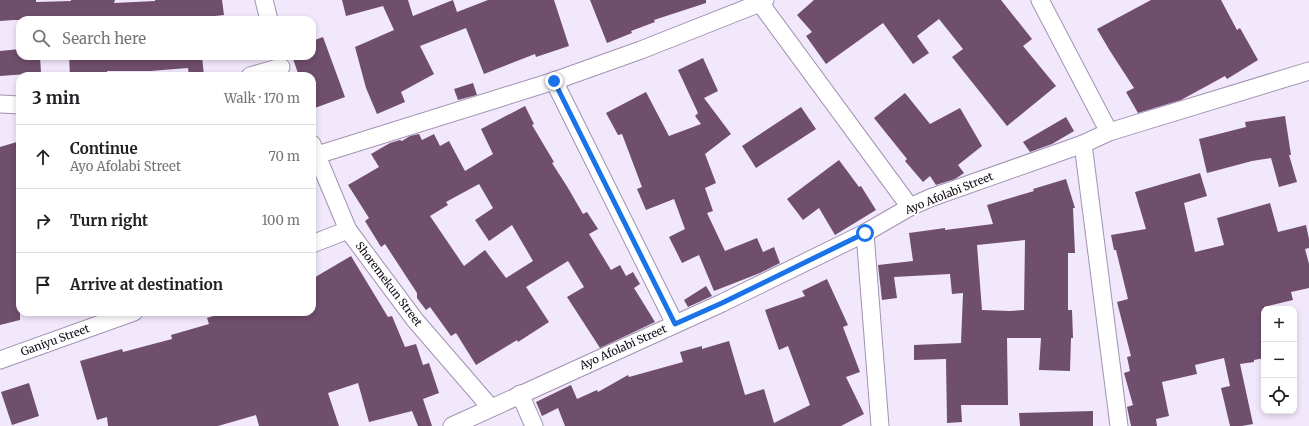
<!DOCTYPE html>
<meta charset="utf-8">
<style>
:root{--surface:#fff;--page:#f6f6f6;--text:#202124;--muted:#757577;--line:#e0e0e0}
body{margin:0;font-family:Merriweather,serif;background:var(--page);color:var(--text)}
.controls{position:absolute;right:12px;bottom:12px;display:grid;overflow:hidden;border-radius:8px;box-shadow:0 2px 6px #0003}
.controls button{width:36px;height:36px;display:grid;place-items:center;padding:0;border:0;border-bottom:1px solid var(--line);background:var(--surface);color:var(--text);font:20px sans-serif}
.stop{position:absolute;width:12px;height:12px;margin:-9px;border:3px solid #1a73e8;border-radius:50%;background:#fff}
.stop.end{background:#1a73e8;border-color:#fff;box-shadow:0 1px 4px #0008}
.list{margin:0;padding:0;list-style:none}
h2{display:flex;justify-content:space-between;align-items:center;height:52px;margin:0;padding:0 16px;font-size:17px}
h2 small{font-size:13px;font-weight:400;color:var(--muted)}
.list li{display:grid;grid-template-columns:26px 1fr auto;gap:12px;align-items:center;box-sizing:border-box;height:64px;padding:0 16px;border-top:1px solid var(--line)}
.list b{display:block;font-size:15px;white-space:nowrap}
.list p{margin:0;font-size:13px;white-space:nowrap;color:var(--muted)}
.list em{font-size:13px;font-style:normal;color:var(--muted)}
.icon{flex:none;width:22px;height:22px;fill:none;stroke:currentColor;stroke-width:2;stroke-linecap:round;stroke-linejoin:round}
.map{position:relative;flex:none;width:1309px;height:426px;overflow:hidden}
.search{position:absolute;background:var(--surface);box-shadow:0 2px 6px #0003;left:16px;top:16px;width:300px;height:44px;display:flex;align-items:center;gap:10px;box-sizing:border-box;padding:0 14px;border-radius:12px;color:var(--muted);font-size:15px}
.panel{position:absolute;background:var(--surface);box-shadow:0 2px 6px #0003;left:16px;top:72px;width:300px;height:244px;border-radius:12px}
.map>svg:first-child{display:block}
.building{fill:#704e6d;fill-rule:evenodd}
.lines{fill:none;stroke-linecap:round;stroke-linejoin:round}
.minor-casing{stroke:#a292b1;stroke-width:19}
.minor{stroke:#fff;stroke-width:17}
.route{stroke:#1a73e8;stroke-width:5}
.labels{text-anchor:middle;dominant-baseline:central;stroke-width:4;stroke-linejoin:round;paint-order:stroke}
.street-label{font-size:11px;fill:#110b16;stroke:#fff}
</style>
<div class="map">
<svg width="1309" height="426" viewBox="0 0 1309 426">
<rect width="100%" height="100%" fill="#f2e8fc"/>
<g class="building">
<path d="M0 0H36V2L71 1V0H115L114 3 155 1V0H222L224 15 179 20H14L0 21Z"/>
<path d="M342 0H408L413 16 453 0 457 12 488 0H554L569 46 536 57 535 54 484 74 466 28 420 46 434 74 401 92 405 102 377 114 366 88 355 47 394 30 383 6 346 16Z"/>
<path d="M590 0H706V3L654 20 655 22 631 31 632 33 607 43Z"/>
<path d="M814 0H1001L1032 39 1023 46 1056 86 1007 126 952 57 963 49 939 19 917 36 929 53 913 64 883 23 826 64 806 36 812 32 797 15Z"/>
<path d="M1151 0H1221L1237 30 1240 28 1258 60 1227 79 1225 76 1181 100 1138 113 1126 92 1134 88 1110 51 1097 29Z"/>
<path d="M323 37 345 97 312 109V76H299L292 56H312V41Z"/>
<path d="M20 49V56H40L41 73 0 76V51Z"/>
<path d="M69 56H202L204 76H189L188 68 150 71H107L108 76H70Z"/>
<path d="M703 58 718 91 704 98 731 134 705 154 716 183 705 188 713 211 707 213 725 251 757 238 763 252 774 247 780 263 760 273 714 291 699 255 682 263 669 237 685 229 674 199 646 210 637 189 642 187 622 134 618 135 606 113 646 92 669 136 701 124 695 116 698 113 678 70Z"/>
<path d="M473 83 477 95 458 100 454 89Z"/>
<path d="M905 93 930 124 960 108 982 146 958 165 964 173 955 179 936 185 930 176 923 182 905 161 907 159 874 118Z"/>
<path d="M525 106 534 124 532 125 554 162 552 163 568 188 583 214 587 212 598 229 589 234 611 270 620 265 626 276 633 272 640 284 634 288 655 322 600 348 567 297 584 287 568 261 526 287 549 322 518 342 517 340 476 365 456 333 451 336 430 307 426 310 417 298V293L385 244 381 247 365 221 369 218 348 185 379 167 371 154 390 143 400 140 402 141 410 136 419 134 422 140 434 134 440 146 449 141 465 171 493 154 481 129ZM479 184 493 208 475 220 489 241 512 225 533 261 506 278 485 250 464 266 430 216 448 205 446 202Z"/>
<path d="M801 107 816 129 756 168 742 146Z"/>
<path d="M1285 116 1291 155H1289L1297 182 1279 187 1271 158 1252 161 1207 173 1199 139 1246 127 1245 122Z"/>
<path d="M1066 117 1074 131 1052 144 1030 152 1023 142Z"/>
<path d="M20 141V320L0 325V147Z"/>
<path d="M839 160 859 187 861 186 876 210 835 235 819 208 803 220 787 199Z"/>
<path d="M1200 173 1207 196 1184 203 1195 252 1224 245 1217 218 1270 203 1278 232 1306 225 1309 239V248L1305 249 1309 264V288L1291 292 1293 300 1264 307V358L1254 360V362L1240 364 1253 424 1242 426H1230L1221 388 1230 386 1224 358 1195 365 1197 374 1162 382 1169 416 1156 419 1157 426H1131L1127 407 1133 405 1124 373 1130 371 1127 357 1131 356 1117 302 1128 299 1116 250H1114L1111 235 1146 229 1135 192Z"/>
<path d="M1066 179 1075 208H1073L1075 253H1068V310H1072L1073 338H1071L1070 371 1039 370 1041 338H1007L1008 405H961L962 422 947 423 946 359 914 360V345L961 343 963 293 952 294 950 274 894 277 897 298 882 300 878 265 913 261 909 233 945 228V230L993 224 987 205 1034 191 1033 189ZM1025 240 1024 310 1010 311 982 310 977 245Z"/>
<path d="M351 256 388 317 392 316 405 347 416 344 423 365 429 363 439 393 423 399 432 426H418L412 411 369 422 358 383 328 393 339 426H259L256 415 218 426H108L107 417 97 420 80 361 122 349 123 352 172 339 171 335 209 324 207 318 226 312H312V279Z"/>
<path d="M827 279 848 325 843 327 860 372 846 377 864 414 841 426H565L558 408 542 416 536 402 571 385 577 399 597 390 598 392 628 375 629 377 683 362 680 352 702 346V349L729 341 745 395 764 389 774 423 810 405 788 346 779 350 765 310 805 296 802 291Z"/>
<path d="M706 286 712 296 688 307 684 300Z"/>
<path d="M29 383 39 416 12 425 1 392Z"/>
<path d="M1093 411V426H1020L1019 413Z"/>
</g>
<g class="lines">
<defs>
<g id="minor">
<path d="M264 0 269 20"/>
<path d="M1040 0 1109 132"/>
<path d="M760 3 910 207"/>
<path d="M250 76 281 67"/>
<path d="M554 81 675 324"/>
<path d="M0 104 20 105"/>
<path d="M312 144 348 230 415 320 491 408"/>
<path d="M1083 144 1119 426"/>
<path d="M317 155 554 81 641 50 760 3 765 0"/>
<path d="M865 233 880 426"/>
<path d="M312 244 348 230"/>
<path d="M0 360 134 312"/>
<path d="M520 394 534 426"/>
<path d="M452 426 722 303 865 233 910 207 930 198 1083 144 1109 132 1309 71"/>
</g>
</defs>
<use href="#minor" class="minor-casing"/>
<use href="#minor" class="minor"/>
</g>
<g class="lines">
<path class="route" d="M554 81 675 324 722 303 865 233"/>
</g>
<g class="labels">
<g class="street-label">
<text transform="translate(949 193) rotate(-22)">Ayo Afolabi Street</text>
<text transform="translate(389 284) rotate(53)">Shoremekun Street</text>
<text transform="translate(55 340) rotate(-20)">Ganiyu Street</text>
<text transform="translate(623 347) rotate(-24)">Ayo Afolabi Street</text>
</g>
</g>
</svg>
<div class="controls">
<button>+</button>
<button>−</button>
<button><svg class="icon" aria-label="locate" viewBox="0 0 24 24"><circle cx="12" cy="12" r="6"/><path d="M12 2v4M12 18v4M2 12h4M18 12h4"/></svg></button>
</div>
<div class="stop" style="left:865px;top:233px"></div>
<div class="stop end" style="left:554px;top:81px"></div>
<div class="search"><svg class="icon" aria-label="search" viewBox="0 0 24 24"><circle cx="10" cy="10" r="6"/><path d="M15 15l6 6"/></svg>Search here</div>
<section class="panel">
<h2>3 min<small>Walk · 170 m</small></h2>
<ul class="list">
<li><svg class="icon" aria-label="ahead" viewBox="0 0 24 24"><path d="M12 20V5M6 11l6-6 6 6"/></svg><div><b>Continue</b><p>Ayo Afolabi Street</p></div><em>70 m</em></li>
<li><svg class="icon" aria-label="right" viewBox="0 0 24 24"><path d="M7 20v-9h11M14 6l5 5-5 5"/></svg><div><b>Turn right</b></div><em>100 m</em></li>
<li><svg class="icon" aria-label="arrive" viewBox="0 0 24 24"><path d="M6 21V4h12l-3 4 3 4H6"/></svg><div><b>Arrive at destination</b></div></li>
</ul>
</section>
</div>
